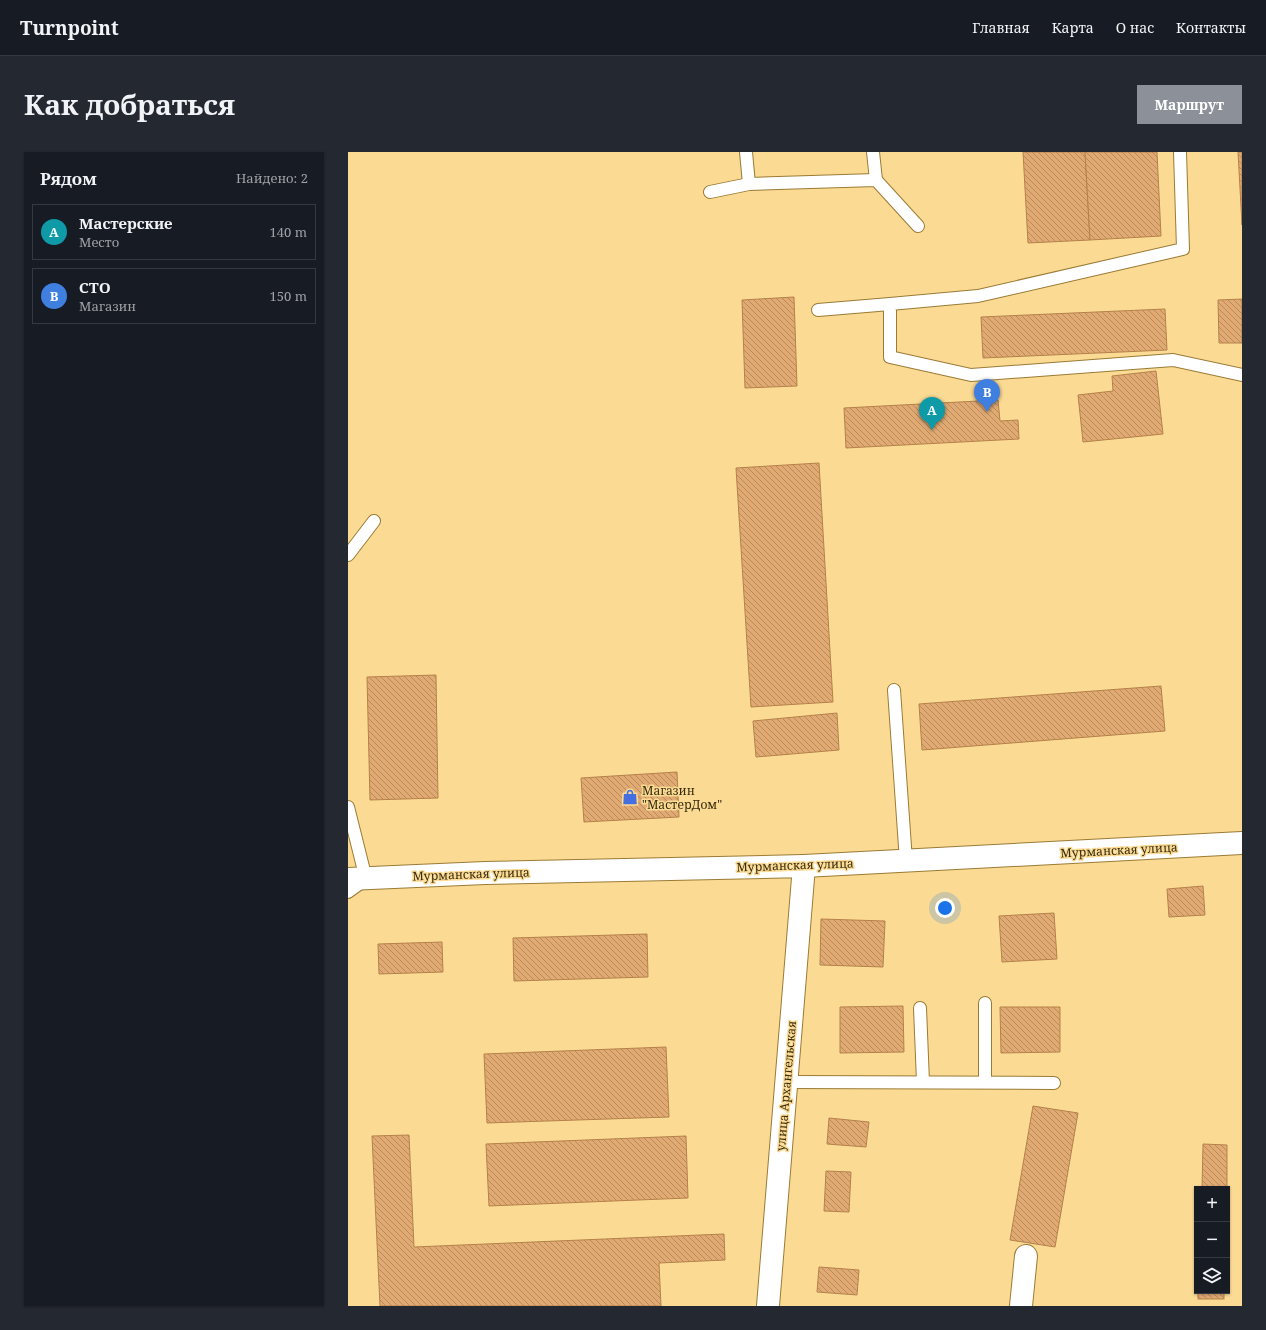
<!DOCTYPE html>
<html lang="ru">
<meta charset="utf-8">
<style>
:root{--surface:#171b24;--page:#242831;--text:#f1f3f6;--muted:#9ea1a6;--line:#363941;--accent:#8c9099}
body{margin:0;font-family:"Noto Serif",serif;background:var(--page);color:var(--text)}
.controls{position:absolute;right:12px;bottom:12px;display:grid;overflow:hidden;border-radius:0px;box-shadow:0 1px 3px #0004}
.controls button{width:36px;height:36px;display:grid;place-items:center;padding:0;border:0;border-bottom:1px solid var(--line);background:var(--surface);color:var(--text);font:20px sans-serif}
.you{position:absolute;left:597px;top:756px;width:14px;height:14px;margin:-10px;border:3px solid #fff;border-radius:50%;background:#1a73e8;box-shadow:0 0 0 6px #1a73e833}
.badge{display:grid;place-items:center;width:26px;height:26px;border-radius:50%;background:var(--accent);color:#fff;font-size:13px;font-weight:700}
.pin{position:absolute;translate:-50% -33px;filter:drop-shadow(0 1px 2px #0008)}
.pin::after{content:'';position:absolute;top:21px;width:14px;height:12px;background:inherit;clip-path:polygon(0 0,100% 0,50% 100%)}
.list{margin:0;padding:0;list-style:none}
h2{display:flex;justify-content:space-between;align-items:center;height:52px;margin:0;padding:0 16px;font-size:17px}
h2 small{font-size:13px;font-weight:400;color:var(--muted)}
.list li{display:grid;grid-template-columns:26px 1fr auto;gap:12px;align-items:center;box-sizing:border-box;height:56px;margin:0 8px 8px;padding:0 8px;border:1px solid var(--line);border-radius:0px}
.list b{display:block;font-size:15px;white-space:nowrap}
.list p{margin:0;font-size:13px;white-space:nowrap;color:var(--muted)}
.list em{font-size:13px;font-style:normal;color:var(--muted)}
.icon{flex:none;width:22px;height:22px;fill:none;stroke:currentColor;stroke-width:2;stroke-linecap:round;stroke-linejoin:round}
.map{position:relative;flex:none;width:894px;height:1154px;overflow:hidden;border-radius:0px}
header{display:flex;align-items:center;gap:24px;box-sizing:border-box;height:56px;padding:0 20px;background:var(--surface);border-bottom:1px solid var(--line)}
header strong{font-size:19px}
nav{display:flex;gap:22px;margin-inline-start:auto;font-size:14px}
.intro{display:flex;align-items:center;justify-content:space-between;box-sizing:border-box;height:96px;padding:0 24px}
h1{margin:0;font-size:28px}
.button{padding:10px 18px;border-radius:0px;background:var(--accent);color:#fff;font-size:14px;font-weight:700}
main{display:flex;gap:24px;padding:0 24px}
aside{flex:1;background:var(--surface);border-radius:0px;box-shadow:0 1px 3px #0004}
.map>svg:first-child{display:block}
.building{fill:url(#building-back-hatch);stroke:#b5814a}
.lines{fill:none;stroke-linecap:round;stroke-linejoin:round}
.service-casing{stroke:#9a7b35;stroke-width:14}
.minor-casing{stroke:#9a7b35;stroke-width:24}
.tertiary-casing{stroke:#9a7b35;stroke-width:24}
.service{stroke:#fff;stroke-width:12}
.minor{stroke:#fff;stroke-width:22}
.tertiary{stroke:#fff;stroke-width:22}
.labels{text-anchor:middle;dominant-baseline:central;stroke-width:3;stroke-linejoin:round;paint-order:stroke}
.poi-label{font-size:12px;fill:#392c0e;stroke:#fbdb94;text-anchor:start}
.street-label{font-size:12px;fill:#392c0e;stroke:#fbdb94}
</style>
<header>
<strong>Turnpoint</strong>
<nav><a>Главная</a><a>Карта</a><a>О нас</a><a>Контакты</a></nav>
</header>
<div class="intro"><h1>Как добраться</h1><a class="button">Маршрут</a></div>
<main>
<aside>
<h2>Рядом<small>Найдено: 2</small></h2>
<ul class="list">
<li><span class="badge" style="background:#0f9aa8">A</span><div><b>Мастерские</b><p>Место</p></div><em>140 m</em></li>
<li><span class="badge" style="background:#3f7fe0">B</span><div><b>СТО</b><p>Магазин</p></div><em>150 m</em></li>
</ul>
</aside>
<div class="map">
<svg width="894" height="1154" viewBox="0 0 894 1154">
<defs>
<pattern id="building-back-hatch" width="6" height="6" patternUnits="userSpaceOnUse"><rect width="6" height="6" fill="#e1aa73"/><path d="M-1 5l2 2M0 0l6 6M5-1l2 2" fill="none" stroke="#b78b5d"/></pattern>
</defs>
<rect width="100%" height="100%" fill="#fbdb94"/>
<g class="building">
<path d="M675 0H737L742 88 680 91Z"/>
<path d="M737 0H809L813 84 742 88Z"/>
<path d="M890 0H894V73Z"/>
<path d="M446 145 449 234 397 236 394 148Z"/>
<path d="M894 147V191H871L870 148Z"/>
<path d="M817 157 819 198 635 206 633 165Z"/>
<path d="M808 219 815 282 735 290 730 243 765 239 764 224Z"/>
<path d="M650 248 652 269 670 268 671 287 498 296 496 256Z"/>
<path d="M471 311 485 550 403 555 388 316Z"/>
<path d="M88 523 90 646 22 648 19 525Z"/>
<path d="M813 534 817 579 574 598 571 552Z"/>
<path d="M489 561 491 598 408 605 405 569Z"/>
<path d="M329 620 331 665 236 670 233 626Z"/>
<path d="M855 734 857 763 821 765 819 737Z"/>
<path d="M706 761 709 807 654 810 651 764Z"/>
<path d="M473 767 537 769 535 815 472 813Z"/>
<path d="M299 782 300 825 166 829 165 786Z"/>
<path d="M94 790 95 820 31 822 30 792Z"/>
<path d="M555 854 556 900 492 901V855Z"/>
<path d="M652 855H712V900L653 901Z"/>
<path d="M318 895 321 965 139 971 136 902Z"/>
<path d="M685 954 730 961 707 1095 662 1088Z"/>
<path d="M481 966 521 970 518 995 479 992Z"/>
<path d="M61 983 66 1095 376 1082 377 1108 311 1111 313 1154H32L24 984Z"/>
<path d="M338 984 340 1046 141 1054 138 992Z"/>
<path d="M855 992 879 993V1037H854Z"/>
<path d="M478 1019 503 1020 501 1060 476 1059Z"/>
<path d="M471 1115 511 1118 509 1143 469 1140Z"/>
<rect x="850" y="1139" width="26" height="8"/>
</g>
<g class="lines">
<defs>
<g id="service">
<path d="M398 0 401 32"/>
<path d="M525 0 528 28"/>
<path d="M832 0 835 97 630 144 542 152V205L623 223 825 208 894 223"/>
<path d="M362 40 401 32 528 28 570 74"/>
<path d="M470 158 542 152"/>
<path d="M0 403 26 369"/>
<path d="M546 538 558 709"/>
<path d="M0 655 18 727 0 740"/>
<path d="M572 856 575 930"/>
<path d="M439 930 706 931"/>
<path d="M637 930V851"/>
</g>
<g id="minor">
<path d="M0 727 137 721 456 714 420 1154"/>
<path d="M673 1154 678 1104"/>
</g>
<path id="tertiary" d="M456 714 894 691"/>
</defs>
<use href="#service" class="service-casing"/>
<use href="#minor" class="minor-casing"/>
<use href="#tertiary" class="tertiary-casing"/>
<use href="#service" class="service"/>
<use href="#minor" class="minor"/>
<use href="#tertiary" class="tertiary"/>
</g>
<defs>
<symbol id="shop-bare" viewBox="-9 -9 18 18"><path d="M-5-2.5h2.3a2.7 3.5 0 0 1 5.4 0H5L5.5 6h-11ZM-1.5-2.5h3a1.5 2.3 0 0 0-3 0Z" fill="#456ee0" stroke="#fbdb94" stroke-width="2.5" paint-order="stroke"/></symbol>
</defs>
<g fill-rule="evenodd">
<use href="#shop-bare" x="271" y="634" width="22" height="22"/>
</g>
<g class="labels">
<g class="poi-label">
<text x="294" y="638">Магазин<tspan x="294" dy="14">"МастерДом"</tspan></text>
</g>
<g class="street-label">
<text transform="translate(771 698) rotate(-3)">Мурманская улица</text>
<text transform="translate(447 713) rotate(-2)">Мурманская улица</text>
<text transform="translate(123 722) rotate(-2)">Мурманская улица</text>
<text transform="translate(438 934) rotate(-85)">улица Архангельская</text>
</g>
</g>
</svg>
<div class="controls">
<button>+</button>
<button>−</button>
<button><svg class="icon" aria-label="layers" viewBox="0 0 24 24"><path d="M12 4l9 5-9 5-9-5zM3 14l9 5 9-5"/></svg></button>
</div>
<div class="you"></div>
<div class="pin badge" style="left:584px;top:278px;background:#0f9aa8">A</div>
<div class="pin badge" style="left:639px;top:260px;background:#3f7fe0">B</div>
</div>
</main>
